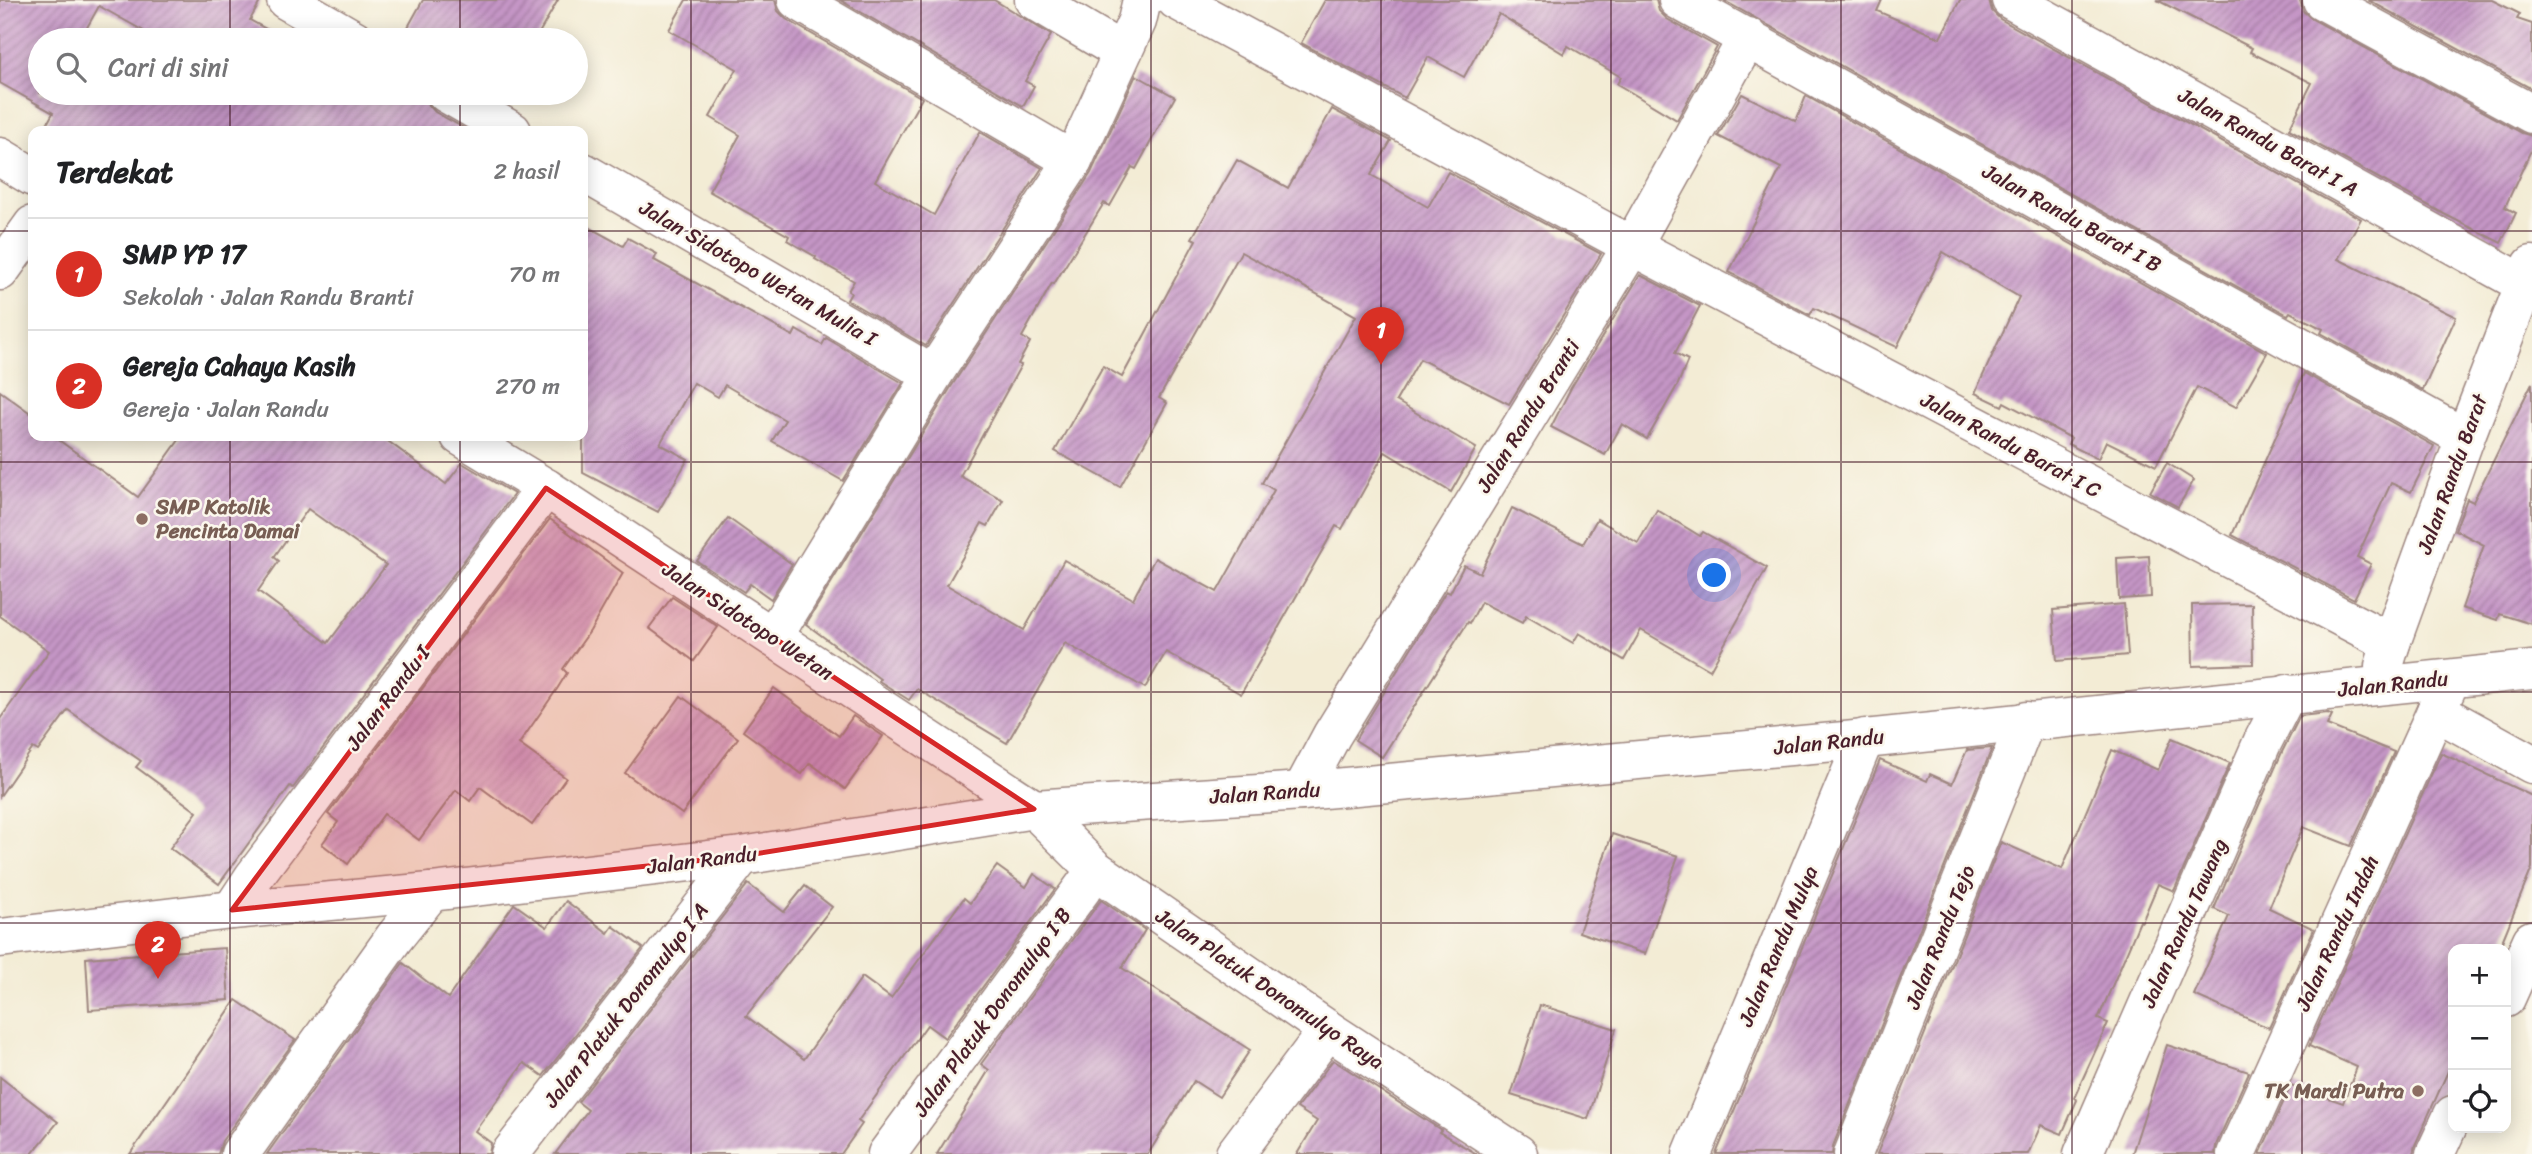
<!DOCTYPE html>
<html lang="id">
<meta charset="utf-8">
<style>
:root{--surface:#fff;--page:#f2f2f2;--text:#202124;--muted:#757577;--line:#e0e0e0;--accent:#d93025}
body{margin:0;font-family:Sriracha,sans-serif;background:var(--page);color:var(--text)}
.controls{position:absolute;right:21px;bottom:21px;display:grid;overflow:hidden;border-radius:14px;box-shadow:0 4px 18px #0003}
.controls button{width:63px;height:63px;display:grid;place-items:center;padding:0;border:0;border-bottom:2px solid var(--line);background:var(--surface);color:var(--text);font:35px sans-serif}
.you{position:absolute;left:1715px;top:576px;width:24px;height:24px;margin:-18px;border:5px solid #fff;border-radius:50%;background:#1a73e8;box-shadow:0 0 0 10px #1a73e833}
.badge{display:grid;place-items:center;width:46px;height:46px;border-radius:50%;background:var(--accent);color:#fff;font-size:23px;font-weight:700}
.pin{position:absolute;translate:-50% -58px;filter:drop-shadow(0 2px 4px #0008)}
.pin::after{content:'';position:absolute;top:37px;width:24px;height:21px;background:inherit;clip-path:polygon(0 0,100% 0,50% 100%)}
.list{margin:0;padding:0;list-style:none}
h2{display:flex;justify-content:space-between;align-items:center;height:91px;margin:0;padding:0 28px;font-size:30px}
h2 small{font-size:23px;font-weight:400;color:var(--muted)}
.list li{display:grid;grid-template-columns:46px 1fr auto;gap:21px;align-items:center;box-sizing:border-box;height:112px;padding:0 28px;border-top:2px solid var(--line)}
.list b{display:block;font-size:26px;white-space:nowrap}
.list p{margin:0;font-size:23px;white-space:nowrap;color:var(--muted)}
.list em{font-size:23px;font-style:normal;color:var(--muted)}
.icon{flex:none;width:38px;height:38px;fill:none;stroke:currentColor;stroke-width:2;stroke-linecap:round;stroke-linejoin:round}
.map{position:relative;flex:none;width:2532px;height:1154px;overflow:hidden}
.search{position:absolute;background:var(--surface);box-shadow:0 4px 18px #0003;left:28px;top:28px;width:560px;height:77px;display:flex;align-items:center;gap:18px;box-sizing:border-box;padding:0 24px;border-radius:38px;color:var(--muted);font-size:26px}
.panel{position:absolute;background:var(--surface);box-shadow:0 4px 18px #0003;left:28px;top:126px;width:560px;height:315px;border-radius:14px}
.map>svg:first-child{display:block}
.building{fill:url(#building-hatch);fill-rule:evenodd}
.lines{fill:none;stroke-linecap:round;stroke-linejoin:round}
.minor-casing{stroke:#9e8680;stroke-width:41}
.minor{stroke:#fff;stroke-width:38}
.marked{fill:#d62828;fill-opacity:0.2;stroke:#d62828;stroke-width:5;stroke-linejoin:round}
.grid{fill:none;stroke:#4a1f2b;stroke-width:2;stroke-opacity:0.55}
.education-dot{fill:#8d6e63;stroke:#fbf7ec;stroke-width:2.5}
.labels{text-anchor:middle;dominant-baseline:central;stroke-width:5;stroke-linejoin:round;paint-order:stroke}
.street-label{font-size:21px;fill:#4a1f2b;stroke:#fbf7ec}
.education-label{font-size:21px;font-weight:bold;fill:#785e54;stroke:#fbf7ec;text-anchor:start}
</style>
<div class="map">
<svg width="2532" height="1154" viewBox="0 0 2532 1154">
<defs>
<pattern id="building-hatch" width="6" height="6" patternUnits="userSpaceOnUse" patternTransform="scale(1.75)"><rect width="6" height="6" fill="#c596c6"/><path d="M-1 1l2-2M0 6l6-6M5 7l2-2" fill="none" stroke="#a27aa1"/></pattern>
</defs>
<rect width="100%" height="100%" fill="#fbf7ec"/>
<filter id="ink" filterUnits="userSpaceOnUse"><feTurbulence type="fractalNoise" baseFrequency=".0143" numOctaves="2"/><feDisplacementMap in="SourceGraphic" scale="14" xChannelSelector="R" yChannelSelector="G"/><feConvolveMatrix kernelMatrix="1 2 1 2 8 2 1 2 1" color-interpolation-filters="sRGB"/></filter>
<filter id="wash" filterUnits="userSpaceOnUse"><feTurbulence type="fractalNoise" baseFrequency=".00686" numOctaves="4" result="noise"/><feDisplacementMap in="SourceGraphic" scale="28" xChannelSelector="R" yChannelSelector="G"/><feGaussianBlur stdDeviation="1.57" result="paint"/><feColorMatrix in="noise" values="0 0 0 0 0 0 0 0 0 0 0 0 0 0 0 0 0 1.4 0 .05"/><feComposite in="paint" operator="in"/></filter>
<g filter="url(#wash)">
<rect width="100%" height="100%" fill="#f3ecd5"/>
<g id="blocks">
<g class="building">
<path d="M0 0H261L250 20 286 40H160L99 6 80 40H40V93H424L427 103 435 112 469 131H43L53 113 0 83Z"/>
<path d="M423 0H558L535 40H432L408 27Z"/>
<path d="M686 0H775L778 11 786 19 922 98 875 181 934 215 980 132 1042 168 926 346 847 300 851 293 848 291 854 281 815 259 816 257 787 240 789 236 709 191 740 135 710 117 737 69 669 30Z"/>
<path d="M840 0H994L1051 35 1025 81 1034 86 1023 106Z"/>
<path d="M1325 0H1656L1659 11 1667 19 1717 47 1677 120 1617 84 1621 77 1568 46 1564 54 1499 14 1464 77 1428 57 1405 98 1301 43Z"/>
<path d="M1723 0H1882L1877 11 1940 38 1960 0H1989L1992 11 2000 19 2361 219 2338 259 2456 317 2423 390 2321 333 2323 329 2290 312 2288 315Z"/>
<path d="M2157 0H2300L2303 11 2312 19 2522 133 2532 136V148L2505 207 2516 213 2501 243 2444 214 2289 129 2312 83 2250 52 2252 48Z"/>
<path d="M2368 0H2492L2520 14 2517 19 2532 24V89Z"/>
<path d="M1136 75 1175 97 1136 169 1132 167 1110 206 1104 203 1054 284 1052 283 1022 337 1030 342 1018 364 1021 365 960 476 1003 500 988 526 982 523 947 585 1024 630 1064 560 1133 599 1155 558 1217 592 1274 490 1262 483 1356 316 1241 252 1159 398 1167 403 1120 487 1055 451 1103 366 1122 377 1196 240 1192 238 1237 160 1288 188 1332 109 1391 141 1371 175 1428 207 1448 172 1601 254 1509 404 1420 359 1396 401 1476 448 1451 492 1385 452 1342 529 1336 526 1241 694 1166 652 1145 688 1065 643 1007 743 917 689 909 700 879 681 880 679 806 624 951 387 1091 173Z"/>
<path d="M1742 94 1796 121 1806 96 2267 353 2236 407 2197 387 2156 466 2106 441 2098 459 2068 444 2071 438 2004 402 2002 406 1975 393 2019 297 1943 252 1897 347 1814 308 1810 315 1729 272 1781 168 1718 136Z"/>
<path d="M583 224 623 246 628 238 657 254 654 260 793 336 796 330 822 345 826 338 903 383 843 481 772 441 785 420 725 385 718 397 694 383 660 444 688 459 658 512 583 473Z"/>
<path d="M1640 275 1700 306 1675 353 1688 360 1678 384 1647 439 1622 424 1605 455 1551 427 1571 388Z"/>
<path d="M2304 373 2434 446 2411 492 2391 483 2357 557 2371 564 2354 599 2232 535Z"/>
<path d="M2532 383V624L2500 614 2498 620 2462 608 2484 545 2455 530 2467 499 2473 502Z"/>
<path d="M0 391 33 415V436H53L138 497 182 436H381L446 484 462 463 514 494 293 788 290 786 219 884 170 848 197 812 136 767 141 761 68 710 38 751 33 748 0 796V719L49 651 0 616ZM308 509 386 565 328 643 258 591 279 561 274 557Z"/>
<path d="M2167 463 2194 480 2178 507 2150 492Z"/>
<path d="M1512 508 1583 544 1597 519 1638 543 1657 510 1700 536 1703 532 1767 568 1710 670 1641 630 1624 660 1579 633 1573 643 1526 616 1522 623 1481 602 1470 623 1468 622 1382 757 1355 740 1446 591 1450 593 1464 565 1480 573Z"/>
<path d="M728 518 792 564 771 599 750 584 744 592 697 561Z"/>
<path d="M550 519 623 573 590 631 563 669 567 673 557 689 519 744 566 778 532 825 480 787 470 801 456 790 419 840 384 814 348 864 322 844 338 822 328 814Z"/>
<path d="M2149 556 2151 597 2119 599 2117 558Z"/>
<path d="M672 597 718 627 694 661 649 628Z"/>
<path d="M2124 604 2128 655 2057 661 2053 610Z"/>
<path d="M2252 604 2253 664 2193 666 2192 605Z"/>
<path d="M774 688 839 736 853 716 883 736 845 789 810 763 802 774 743 731Z"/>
<path d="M681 696 738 738 682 814 625 773Z"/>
<path d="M2328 713 2332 715 2327 725 2394 752 2351 846 2303 827 2269 908 2314 929 2269 1028 2194 995 2229 916 2214 909 2282 752 2300 716Z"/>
<path d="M2172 738 2230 763 2174 891 2158 884 2142 922 2140 921 2098 1019 2108 1023 2074 1098 2077 1100 2062 1134 2041 1125 2028 1154H1877L2001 842 2062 869 2112 750 2158 770Z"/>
<path d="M1992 748 1833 1146 1832 1154H1716L1880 760 1927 781 1930 774 1952 784 1967 750Z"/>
<path d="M2441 753 2532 796V868L2499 949H2453V1060L2415 1145 2413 1154H2260L2291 1085 2343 1103 2357 1067 2309 1046Z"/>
<path d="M1612 834 1678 856 1645 954 1579 932Z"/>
<path d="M997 866 1026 887 1034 874 1055 889 945 1038 927 1025 858 1121 862 1124 841 1154H555L588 1110 578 1102 748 884 784 912 805 886 832 907 746 1016 804 1059 862 977 891 998 964 898 970 903Z"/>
<path d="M1101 900 1145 930 1122 968 1250 1050 1219 1097 1194 1081 1148 1154H937L989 1070 981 1064Z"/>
<path d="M566 901 608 933 613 926 643 948 543 1076 524 1063 475 1131 491 1143 489 1154H267L403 963 448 998 514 904 547 927Z"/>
<path d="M225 948 229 1000 89 1010 86 958Z"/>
<path d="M236 1000 295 1040 222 1141 218 1154H130Z"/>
<path d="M1540 1005 1616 1029 1588 1119 1511 1095Z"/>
<path d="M2167 1045 2249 1072 2216 1145 2215 1154H2132Z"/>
<path d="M1333 1060 1441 1130 1439 1132 1477 1154H1297L1317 1121 1297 1108Z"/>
<path d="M0 1077 58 1122 32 1154H0Z"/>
</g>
</g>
</g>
<g filter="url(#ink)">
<use href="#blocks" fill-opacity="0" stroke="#9e8680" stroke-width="2"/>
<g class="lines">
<defs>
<g id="minor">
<path d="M286 0 355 40"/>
<path d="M797 0 1073 161"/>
<path d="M1034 0 1122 52"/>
<path d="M1176 0 1632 246 2391 643"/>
<path d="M1678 0 2465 438"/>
<path d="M2011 0 2524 284"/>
<path d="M2322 0 2532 114"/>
<path d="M446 93 512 131"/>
<path d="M0 157 33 177"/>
<path d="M583 172 933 375"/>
<path d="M0 271 33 225"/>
<path d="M460 436 546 488 1034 809 1096 870 1328 1030 1518 1154"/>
<path d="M773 637 933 375 1073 161 1137 21 1142 0"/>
<path d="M2384 666 2391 643 2465 438 2532 265"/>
<path d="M2446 690 2436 711 2532 764"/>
<path d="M1302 791 1332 735 1632 246 1748 37"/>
<path d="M232 910 253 878 546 488"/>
<path d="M0 938 232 910 431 892 742 856 1034 809 1302 791 1845 741 2532 670"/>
<path d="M2506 998 2532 940"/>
<path d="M240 1154 394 938 431 892"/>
<path d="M510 1154 742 856"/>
<path d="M887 1154 1096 870"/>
<path d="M1235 1154 1328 1030"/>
<path d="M1692 1154 1865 738"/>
<path d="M1853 1154 2026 721"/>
<path d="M2083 1154 2262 743 2287 694"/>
<path d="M2236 1154 2436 711"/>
<path d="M2435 1154 2453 1115"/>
</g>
</defs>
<use href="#minor" class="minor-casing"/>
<use href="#minor" class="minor"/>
</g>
</g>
<path class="marked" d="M546 488 1034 809 742 856 232 910Z"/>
<path class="grid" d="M230 0V40M460 0V40M691 0V1154M921 0V1154M1151 0V1154M1381 0V1154M1611 0V1154M1841 0V1154M2072 0V1154M2302 0V1154M230 93V131M460 93V131M0 231H33M583 231H2532M230 436V1154M460 436V1154M0 462H2532M0 692H2532M0 923H2532"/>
<g class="education-dot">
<circle cx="142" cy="519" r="7"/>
<circle cx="2418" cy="1091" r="7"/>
</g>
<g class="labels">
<g class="street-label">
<text transform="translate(2268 142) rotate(29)">Jalan Randu Barat I A</text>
<text transform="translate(2072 218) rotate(29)">Jalan Randu Barat I B</text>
<text transform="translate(758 273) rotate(30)">Jalan Sidotopo Wetan Mulia I</text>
<text transform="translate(1528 416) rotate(-58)">Jalan Randu Branti</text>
<text transform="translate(2011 445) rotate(28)">Jalan Randu Barat I C</text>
<text transform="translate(2452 474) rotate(-70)">Jalan Randu Barat</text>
<text transform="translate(748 621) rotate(33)">Jalan Sidotopo Wetan</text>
<text transform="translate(2393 684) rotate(-6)">Jalan Randu</text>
<text transform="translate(388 698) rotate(-53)">Jalan Randu I</text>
<text transform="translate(1829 742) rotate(-6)">Jalan Randu</text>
<text transform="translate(1265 793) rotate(-4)">Jalan Randu</text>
<text transform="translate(702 860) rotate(-7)">Jalan Randu</text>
<text transform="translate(2184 923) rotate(-66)">Jalan Randu Tawang</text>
<text transform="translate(2337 933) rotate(-65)">Jalan Randu Indah</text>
<text transform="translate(1940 937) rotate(-68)">Jalan Randu Tejo</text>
<text transform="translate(1778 946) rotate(-67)">Jalan Randu Mulya</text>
<text transform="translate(1270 989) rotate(34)">Jalan Platuk Donomulyo Raya</text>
<text transform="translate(626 1005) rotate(-52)">Jalan Platuk Donomulyo I A</text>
<text transform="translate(992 1012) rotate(-54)">Jalan Platuk Donomulyo I B</text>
</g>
<g class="education-label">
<text x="156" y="507">SMP Katolik<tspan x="156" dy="24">Pencinta Damai</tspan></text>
<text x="2404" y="1091" text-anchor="end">TK Mardi Putra</text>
</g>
</g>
</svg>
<div class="controls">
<button>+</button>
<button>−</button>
<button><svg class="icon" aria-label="locate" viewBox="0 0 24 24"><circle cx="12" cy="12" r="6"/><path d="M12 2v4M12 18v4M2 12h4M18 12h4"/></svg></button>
</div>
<div class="you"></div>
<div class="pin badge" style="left:1381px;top:365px">1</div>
<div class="pin badge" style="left:158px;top:979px">2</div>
<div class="search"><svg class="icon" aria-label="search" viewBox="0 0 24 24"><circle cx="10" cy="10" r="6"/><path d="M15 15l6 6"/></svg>Cari di sini</div>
<section class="panel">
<h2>Terdekat<small>2 hasil</small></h2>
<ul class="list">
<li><span class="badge">1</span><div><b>SMP YP 17</b><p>Sekolah · Jalan Randu Branti</p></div><em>70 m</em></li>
<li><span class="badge">2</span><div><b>Gereja Cahaya Kasih</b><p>Gereja · Jalan Randu</p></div><em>270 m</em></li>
</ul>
</section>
</div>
